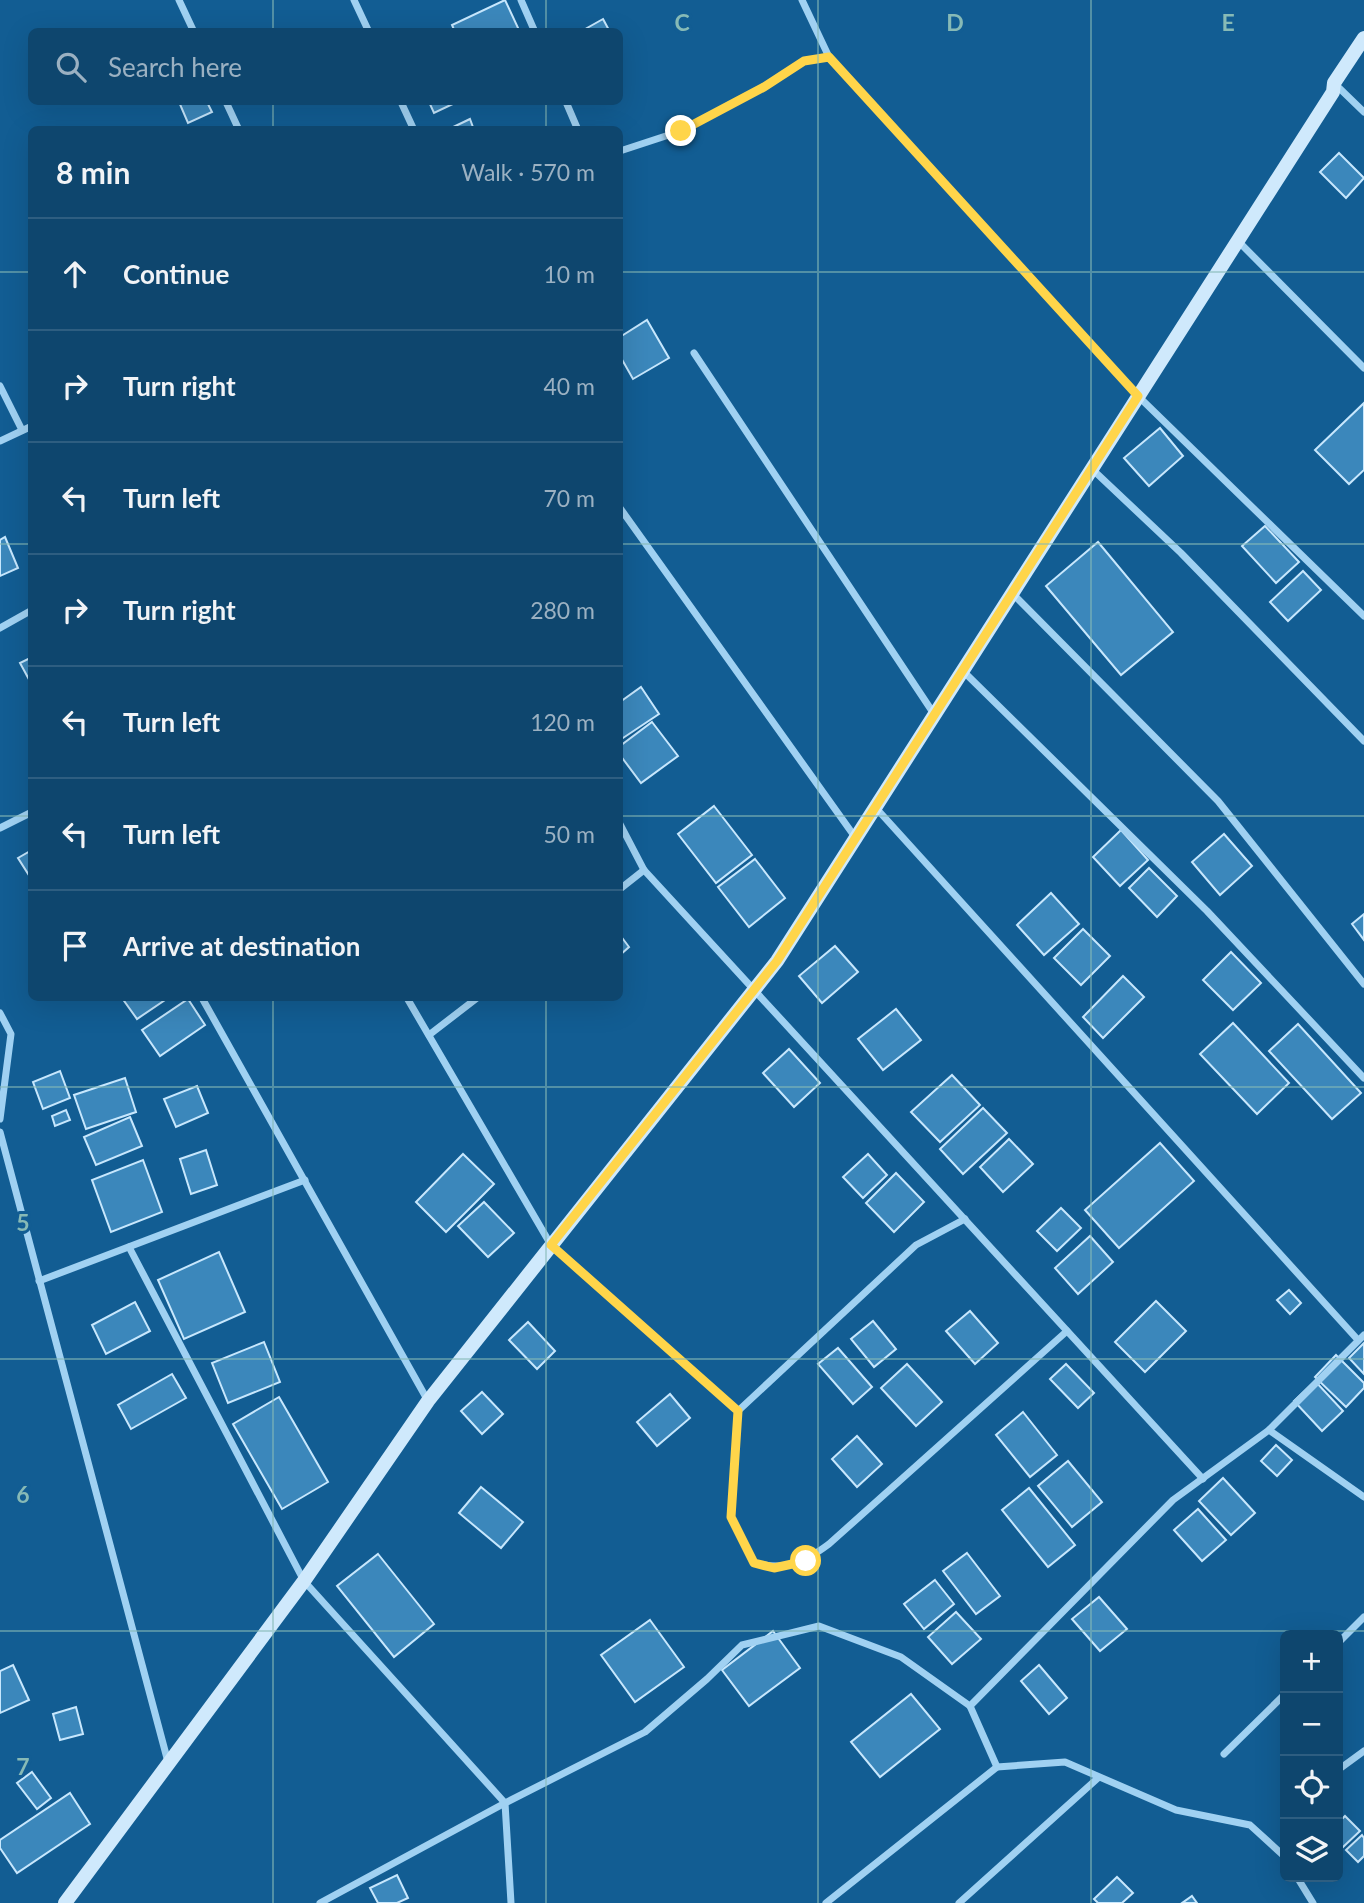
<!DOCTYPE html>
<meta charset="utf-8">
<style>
:root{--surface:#0e466e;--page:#174d73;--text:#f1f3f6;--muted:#9bb1c2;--line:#2e5e81}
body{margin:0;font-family:Lato,sans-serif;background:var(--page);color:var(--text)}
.controls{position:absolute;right:21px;bottom:21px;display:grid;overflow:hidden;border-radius:10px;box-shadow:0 7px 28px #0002}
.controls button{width:63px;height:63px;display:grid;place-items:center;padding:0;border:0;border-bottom:2px solid var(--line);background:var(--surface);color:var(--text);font:35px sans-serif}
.stop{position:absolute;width:21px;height:21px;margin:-16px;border:5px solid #ffd54a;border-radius:50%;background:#fff}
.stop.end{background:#ffd54a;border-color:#fff;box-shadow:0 2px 7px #0008}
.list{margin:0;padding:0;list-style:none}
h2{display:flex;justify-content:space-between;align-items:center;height:91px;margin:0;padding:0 28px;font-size:30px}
h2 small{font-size:23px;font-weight:400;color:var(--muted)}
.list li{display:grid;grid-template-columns:46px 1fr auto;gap:21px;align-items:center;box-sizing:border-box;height:112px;padding:0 28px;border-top:2px solid var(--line)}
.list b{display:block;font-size:26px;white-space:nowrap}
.list em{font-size:23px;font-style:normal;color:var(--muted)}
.icon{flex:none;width:38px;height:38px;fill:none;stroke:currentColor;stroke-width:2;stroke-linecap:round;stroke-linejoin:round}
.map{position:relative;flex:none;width:1364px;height:1903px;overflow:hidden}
.search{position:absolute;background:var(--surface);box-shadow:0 7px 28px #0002;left:28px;top:28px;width:595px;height:77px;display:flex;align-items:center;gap:18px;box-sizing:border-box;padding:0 24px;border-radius:10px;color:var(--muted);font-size:26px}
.panel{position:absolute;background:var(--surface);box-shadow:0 7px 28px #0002;left:28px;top:126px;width:595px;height:875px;border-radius:10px}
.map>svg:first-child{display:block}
.building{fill:#3b87bb;stroke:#c7e7fd;stroke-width:2}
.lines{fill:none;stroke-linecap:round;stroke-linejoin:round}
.street{stroke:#a0d1f2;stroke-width:7}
.secondary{stroke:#cfe9fc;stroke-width:14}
.route{stroke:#ffd54a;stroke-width:9}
.grid{fill:none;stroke:#87bab6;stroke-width:2;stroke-opacity:0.55}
.grid-label{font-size:23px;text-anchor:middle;font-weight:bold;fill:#87bab6;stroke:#125d93;stroke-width:6;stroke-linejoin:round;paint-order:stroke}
</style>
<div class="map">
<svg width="1364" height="1903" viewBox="0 0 1364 1903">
<rect width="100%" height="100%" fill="#125d93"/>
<g class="building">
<path d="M505 0 519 30 515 32H455L452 25Z"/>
<path d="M603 19 610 32H580Z"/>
<path d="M179 102H207L212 112 188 123Z"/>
<path d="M429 102H457L434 113Z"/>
<path d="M470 119 474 130H447Z"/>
<path d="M1339 153 1364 178 1346 198 1320 172Z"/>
<path d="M647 320 669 358 633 379 620 356V337Z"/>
<path d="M1364 403V470L1349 484 1315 450Z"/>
<path d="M1160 428 1183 456 1149 486 1124 458Z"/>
<path d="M1265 526 1299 562 1276 583 1242 546Z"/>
<path d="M5 537 18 568 0 576V540Z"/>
<path d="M1098 542 1173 632 1121 675 1046 586Z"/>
<path d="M1303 571 1321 590 1288 621 1270 602Z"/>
<path d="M32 657V685L20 663Z"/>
<path d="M641 687 659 714 620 740V702Z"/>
<path d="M652 722 678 756 641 783 620 755V746Z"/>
<path d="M714 806 752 855 716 883 678 834Z"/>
<path d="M1121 830 1148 860 1120 886 1093 857Z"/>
<path d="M1224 834 1252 866 1220 895 1192 862Z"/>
<path d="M32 850V880L18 858Z"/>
<path d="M755 859 785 898 749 927 718 887Z"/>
<path d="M1149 868 1177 896 1157 917 1129 888Z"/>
<path d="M1051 893 1079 924 1044 955 1017 925Z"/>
<path d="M1364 914V940L1352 924Z"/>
<path d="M1083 929 1110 956 1081 985 1054 958Z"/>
<path d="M620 935 629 947 620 955Z"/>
<path d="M835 946 858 972 822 1003 799 976Z"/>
<path d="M1231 952 1261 983 1233 1010 1203 980Z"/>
<path d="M1123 976 1144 997 1103 1038 1083 1017Z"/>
<path d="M122 998H168L137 1019Z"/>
<path d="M188 999 205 1025 160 1056 142 1030Z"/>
<path d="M896 1009 921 1040 883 1070 858 1039Z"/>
<path d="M1233 1023 1289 1083 1257 1114 1200 1054Z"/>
<path d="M1298 1024 1361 1093 1332 1119 1269 1051Z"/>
<path d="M789 1049 820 1083 794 1107 763 1073Z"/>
<path d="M60 1071 70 1098 43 1109 33 1082Z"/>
<path d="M952 1075 980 1105 940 1142 911 1112Z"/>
<path d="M125 1078 136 1112 86 1129 74 1095Z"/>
<path d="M197 1086 208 1113 176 1127 164 1099Z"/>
<path d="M983 1108 1007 1133 963 1174 940 1149Z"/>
<path d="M66 1110 70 1120 55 1126 52 1116Z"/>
<path d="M130 1117 142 1146 96 1165 84 1137Z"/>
<path d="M1009 1139 1033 1164 1003 1192 980 1167Z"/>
<path d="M1160 1143 1194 1181 1119 1248 1085 1210Z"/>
<path d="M206 1150 217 1185 191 1194 180 1159Z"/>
<path d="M463 1154 494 1184 446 1232 416 1202Z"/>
<path d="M868 1154 887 1175 863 1198 843 1177Z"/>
<path d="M143 1160 162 1212 111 1232 92 1180Z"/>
<path d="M896 1173 924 1202 894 1232 866 1203Z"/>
<path d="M484 1202 514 1233 488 1257 458 1226Z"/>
<path d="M1061 1208 1081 1228 1057 1251 1037 1231Z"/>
<path d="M1090 1236 1113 1262 1078 1294 1055 1268Z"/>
<path d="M219 1252 245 1312 184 1339 158 1280Z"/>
<path d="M1289 1290 1301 1303 1290 1314 1277 1300Z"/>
<path d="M1156 1301 1186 1331 1145 1372 1115 1342Z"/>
<path d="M135 1302 150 1331 106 1354 92 1325Z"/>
<path d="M970 1311 998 1343 975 1364 946 1331Z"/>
<path d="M873 1321 896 1349 874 1367 851 1339Z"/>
<path d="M528 1322 555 1351 537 1369 509 1340Z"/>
<path d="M264 1342 280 1382 228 1403 212 1363Z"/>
<path d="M1364 1343V1374L1349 1358Z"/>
<path d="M838 1348 872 1387 853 1404 818 1364Z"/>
<path d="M1336 1355 1364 1383V1388L1346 1407 1315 1377Z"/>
<path d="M907 1364 942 1402 916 1426 881 1388Z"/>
<path d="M1066 1364 1094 1393 1078 1408 1050 1379Z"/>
<path d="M172 1374 186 1398 131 1429 118 1405Z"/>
<path d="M1315 1381 1343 1411 1322 1431 1294 1401Z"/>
<path d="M482 1392 503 1414 482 1434 461 1411Z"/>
<path d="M670 1394 690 1418 657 1446 637 1422Z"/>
<path d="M279 1397 328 1482 282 1509 233 1424Z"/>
<path d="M1023 1412 1057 1455 1030 1477 996 1435Z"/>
<path d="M857 1436 882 1464 857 1487 832 1459Z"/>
<path d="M1276 1445 1292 1460 1277 1476 1261 1461Z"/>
<path d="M1068 1461 1102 1502 1072 1527 1038 1486Z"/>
<path d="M1223 1478 1255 1513 1231 1535 1199 1501Z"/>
<path d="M481 1487 523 1522 501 1548 459 1513Z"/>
<path d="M1029 1488 1075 1545 1048 1567 1002 1510Z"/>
<path d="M1198 1509 1226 1540 1202 1561 1174 1530Z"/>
<path d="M967 1553 1000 1596 976 1614 943 1571Z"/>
<path d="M378 1554 434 1624 394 1657 337 1586Z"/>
<path d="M935 1580 954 1604 924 1629 904 1604Z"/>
<path d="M1099 1597 1127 1629 1100 1651 1072 1619Z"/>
<path d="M956 1612 981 1639 952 1664 928 1637Z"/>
<path d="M650 1620 684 1667 635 1702 601 1655Z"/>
<path d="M773 1631 800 1668 749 1706 722 1670Z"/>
<path d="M13 1665 29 1700 0 1713V1671Z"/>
<path d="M1039 1665 1067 1698 1049 1714 1021 1681Z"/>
<path d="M911 1694 940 1729 880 1777 851 1742Z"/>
<path d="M76 1707 83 1734 60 1740 53 1714Z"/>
<path d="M32 1772 51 1798 37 1809 17 1783Z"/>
<path d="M70 1793 90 1824 17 1873 0 1848V1840Z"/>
<path d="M1345 1816 1360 1831 1343 1847 1338 1842V1823Z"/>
<path d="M1362 1835 1364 1838V1856L1358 1862 1346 1850Z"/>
<path d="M397 1875 408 1898 397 1903H378L370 1888Z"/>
<path d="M1117 1877 1133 1893 1122 1903H1098L1094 1899Z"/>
<path d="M1192 1896 1197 1903H1182Z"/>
</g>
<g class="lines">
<g class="street">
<path d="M179 0 194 32"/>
<path d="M354 0 369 32"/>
<path d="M521 0 535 32"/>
<path d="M802 0 829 57 1138 396 1364 616"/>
<path d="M1334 83 1364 112"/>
<path d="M226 102 239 130"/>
<path d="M401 102 414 130"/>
<path d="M566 102 578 130"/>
<path d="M620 151 681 131 764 87 804 61 829 57"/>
<path d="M1238 241 1364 368"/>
<path d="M694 353 934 714"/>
<path d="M0 386 22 430"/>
<path d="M0 441 32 426"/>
<path d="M1092 469 1181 553 1364 741"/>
<path d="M620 508 855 837"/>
<path d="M1013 594 1218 801 1364 984"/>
<path d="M0 628 32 610"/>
<path d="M963 671 1207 911 1364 1078"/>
<path d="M876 808 1358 1340"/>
<path d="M620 824 644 870 1203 1479"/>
<path d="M0 828 32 812"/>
<path d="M620 889 644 870"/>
<path d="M202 998 428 1401"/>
<path d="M407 998 551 1245 738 1411"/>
<path d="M0 1013 11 1034 0 1119"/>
<path d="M429 1035 477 998"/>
<path d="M0 1132 168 1762"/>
<path d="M965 1219 916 1245 738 1411 731 1517 754 1563C787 1571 802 1564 829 1544L1067 1331"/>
<path d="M129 1247 304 1581 505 1803 511 1903"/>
<path d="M39 1281 305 1180"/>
<path d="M1269 1430 1364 1497"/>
<path d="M1338 1643 1364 1617"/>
<path d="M970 1706 997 1767 1065 1762 1176 1810 1250 1825 1285 1857"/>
<path d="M1224 1754 1285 1694"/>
<path d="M1338 1770 1364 1751"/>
<path d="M1297 1877 1313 1903"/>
<path d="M320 1903 505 1803 645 1732 707 1679 742 1645 819 1626 901 1657 970 1706 1173 1500 1269 1430 1364 1335"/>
<path d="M826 1903 997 1767"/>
<path d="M959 1903 1098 1778"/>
</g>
<path class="secondary" d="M65 1903 304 1581 428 1401 777 961 1333 92 1334 83 1364 38"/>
</g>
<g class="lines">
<path class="route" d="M681 131 764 87 804 61 829 57 1138 396 777 961 551 1245 738 1411 731 1517 754 1563 774 1568 806 1561"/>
</g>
<path class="grid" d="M273 0V32M546 0V32M818 0V1903M1091 0V1903M273 102V130M546 102V130M0 272H32M620 272H1364M0 544H32M620 544H1364M0 816H32M620 816H1364M273 998V1903M546 998V1903M0 1087H1364M0 1359H1364M0 1631H1364"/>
<g class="grid-label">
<text x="682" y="31">C</text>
<text x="955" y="31">D</text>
<text x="1228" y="31">E</text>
<text x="23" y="1231">5</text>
<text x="23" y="1503">6</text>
<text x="23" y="1775">7</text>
</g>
</svg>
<div class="controls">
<button>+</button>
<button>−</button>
<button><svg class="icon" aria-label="locate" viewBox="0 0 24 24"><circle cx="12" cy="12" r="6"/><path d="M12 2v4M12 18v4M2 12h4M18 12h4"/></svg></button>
<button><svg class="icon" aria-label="layers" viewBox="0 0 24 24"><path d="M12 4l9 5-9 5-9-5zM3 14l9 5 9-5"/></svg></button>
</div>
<div class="stop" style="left:806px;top:1561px"></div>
<div class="stop end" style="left:681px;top:131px"></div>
<div class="search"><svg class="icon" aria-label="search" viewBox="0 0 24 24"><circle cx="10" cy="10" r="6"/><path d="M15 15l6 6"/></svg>Search here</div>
<section class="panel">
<h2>8 min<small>Walk · 570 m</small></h2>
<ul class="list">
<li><svg class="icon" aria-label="ahead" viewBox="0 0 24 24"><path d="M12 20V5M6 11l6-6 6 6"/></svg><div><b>Continue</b></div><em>10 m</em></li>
<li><svg class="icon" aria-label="right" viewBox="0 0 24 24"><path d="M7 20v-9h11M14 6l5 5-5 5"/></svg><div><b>Turn right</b></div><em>40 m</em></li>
<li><svg class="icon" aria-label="left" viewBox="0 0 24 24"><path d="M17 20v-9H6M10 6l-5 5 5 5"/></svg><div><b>Turn left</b></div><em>70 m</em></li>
<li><svg class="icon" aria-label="right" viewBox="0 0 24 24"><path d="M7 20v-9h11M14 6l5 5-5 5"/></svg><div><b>Turn right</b></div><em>280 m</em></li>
<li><svg class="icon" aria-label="left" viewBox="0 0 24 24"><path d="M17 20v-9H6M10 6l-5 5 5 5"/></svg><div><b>Turn left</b></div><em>120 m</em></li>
<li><svg class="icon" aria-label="left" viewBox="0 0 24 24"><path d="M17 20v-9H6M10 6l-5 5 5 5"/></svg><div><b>Turn left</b></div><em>50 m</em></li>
<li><svg class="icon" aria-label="arrive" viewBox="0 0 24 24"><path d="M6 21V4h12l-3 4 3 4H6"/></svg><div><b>Arrive at destination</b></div></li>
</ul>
</section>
</div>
